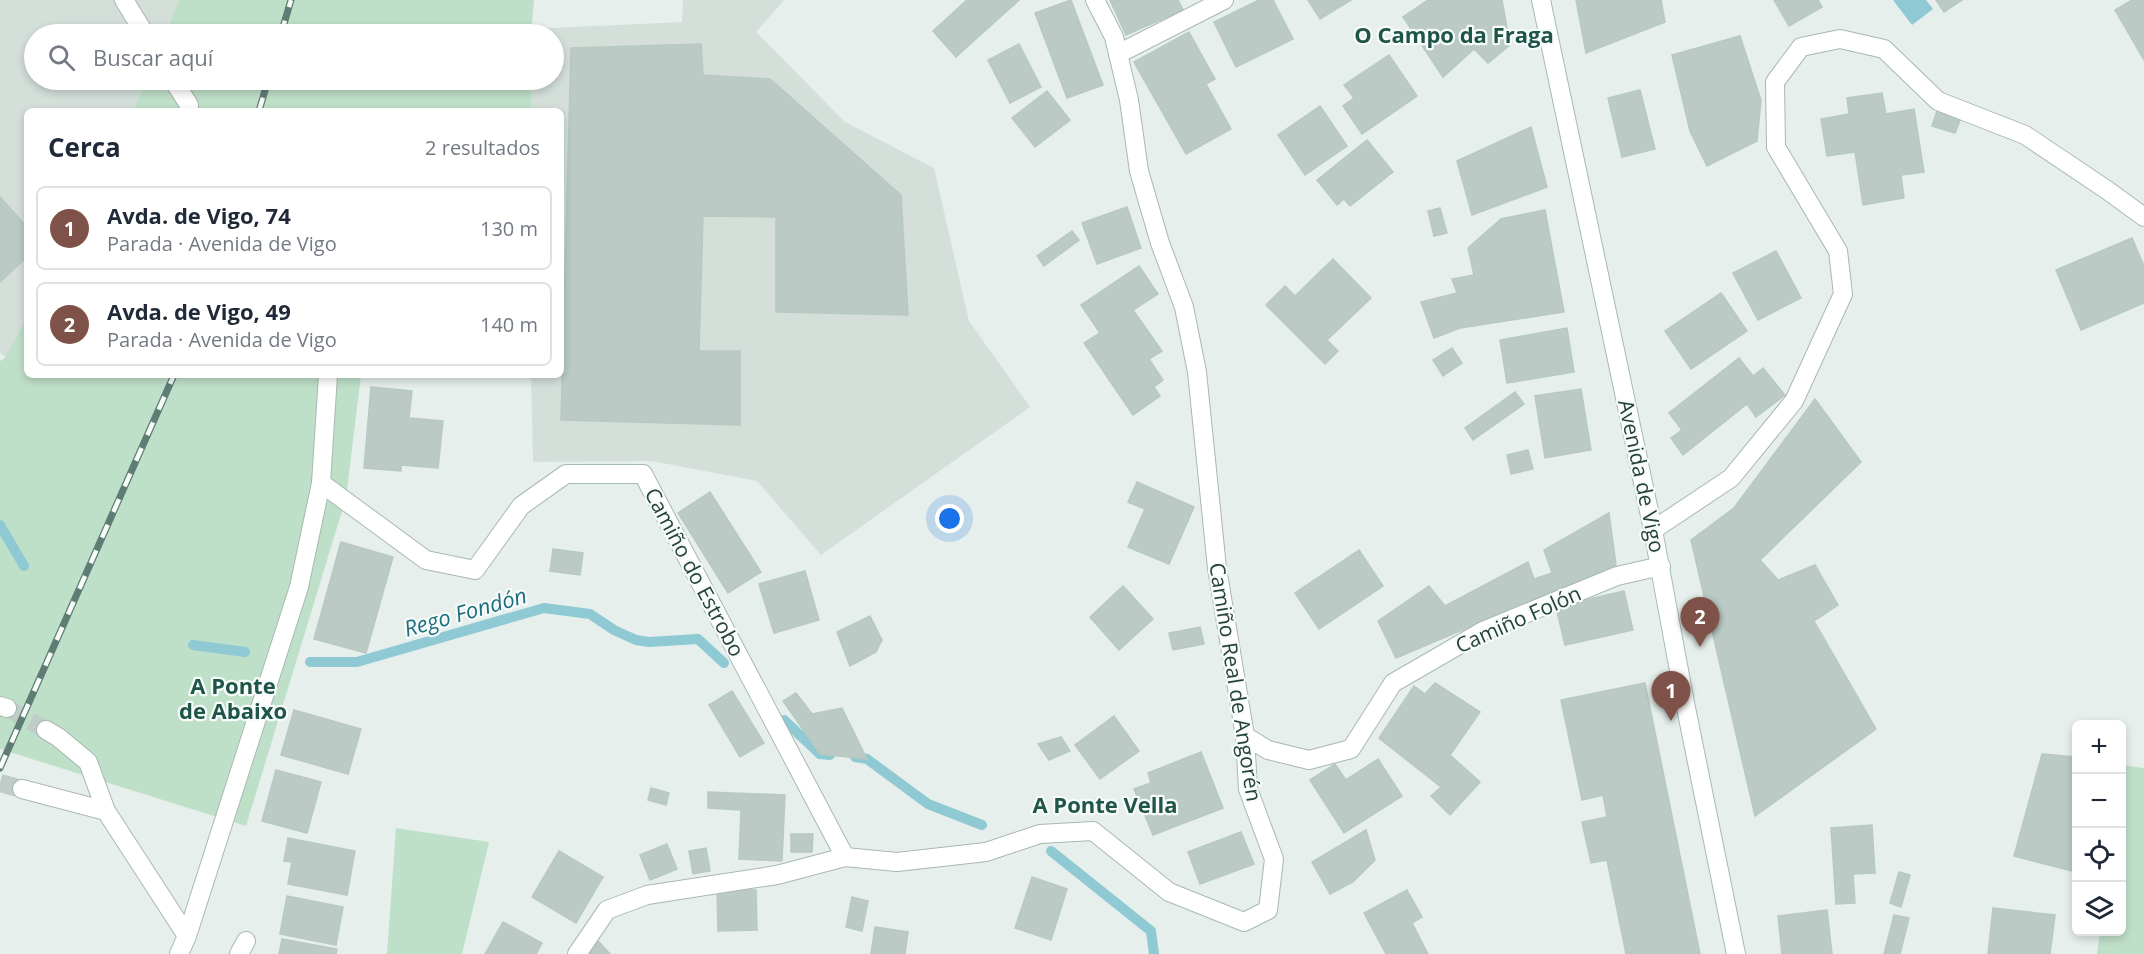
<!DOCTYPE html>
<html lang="es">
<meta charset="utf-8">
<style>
:root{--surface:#fff;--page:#f6f6f7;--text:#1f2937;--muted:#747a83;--line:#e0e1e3;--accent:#7f5249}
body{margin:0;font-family:"Open Sans",sans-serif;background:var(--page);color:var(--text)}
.controls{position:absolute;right:18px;bottom:18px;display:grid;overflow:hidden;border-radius:9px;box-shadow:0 3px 9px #0003}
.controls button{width:54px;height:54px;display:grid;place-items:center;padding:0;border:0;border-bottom:2px solid var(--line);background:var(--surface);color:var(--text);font:30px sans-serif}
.you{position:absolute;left:950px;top:519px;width:21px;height:21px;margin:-15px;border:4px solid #fff;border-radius:50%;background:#1a73e8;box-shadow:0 0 0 9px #1a73e833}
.badge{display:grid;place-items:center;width:39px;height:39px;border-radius:50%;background:var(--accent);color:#fff;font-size:20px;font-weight:700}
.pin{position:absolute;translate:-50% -50px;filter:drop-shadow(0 2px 3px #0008)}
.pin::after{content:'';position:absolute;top:32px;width:21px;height:18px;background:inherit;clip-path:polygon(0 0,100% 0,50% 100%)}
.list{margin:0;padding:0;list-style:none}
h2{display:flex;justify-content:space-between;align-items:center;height:78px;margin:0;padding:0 24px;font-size:26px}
h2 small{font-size:20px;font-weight:400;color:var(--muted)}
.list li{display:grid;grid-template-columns:39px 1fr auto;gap:18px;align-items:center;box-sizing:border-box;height:84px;margin:0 12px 12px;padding:0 12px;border:2px solid var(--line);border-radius:9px}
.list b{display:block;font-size:22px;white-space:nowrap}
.list p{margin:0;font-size:20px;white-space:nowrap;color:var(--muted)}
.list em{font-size:20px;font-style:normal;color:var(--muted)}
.icon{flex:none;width:33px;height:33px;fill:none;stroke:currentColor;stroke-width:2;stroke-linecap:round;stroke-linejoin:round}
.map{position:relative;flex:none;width:2144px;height:954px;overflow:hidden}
.search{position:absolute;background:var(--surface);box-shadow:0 3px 9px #0003;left:24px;top:24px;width:540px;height:66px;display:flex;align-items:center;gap:15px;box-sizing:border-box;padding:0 21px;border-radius:33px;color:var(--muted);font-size:22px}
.panel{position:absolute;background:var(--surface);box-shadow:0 3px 9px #0003;left:24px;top:108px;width:540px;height:270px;border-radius:9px}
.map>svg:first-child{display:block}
.built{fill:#d4dfda}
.green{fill:#bfe0c8}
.water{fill:#8ec9d4}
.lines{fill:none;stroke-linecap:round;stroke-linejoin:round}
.stream{stroke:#8ec9d4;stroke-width:10}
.building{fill:#bbcac4;stroke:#b8c9c2;stroke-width:1.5}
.minor-tunnel{stroke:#bfccc8;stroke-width:18;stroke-dasharray:18 9;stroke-linecap:butt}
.minor-casing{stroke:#a8b8b2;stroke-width:20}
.secondary-casing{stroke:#a4bbb3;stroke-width:20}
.minor{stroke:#fff;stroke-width:18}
.secondary{stroke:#fff;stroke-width:18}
.rail-casing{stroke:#5f7d75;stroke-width:7}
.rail{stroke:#f7fbf9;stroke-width:4.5;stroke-dasharray:14;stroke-linecap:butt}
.labels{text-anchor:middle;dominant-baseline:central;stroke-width:4.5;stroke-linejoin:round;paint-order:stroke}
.street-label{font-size:21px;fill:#24423a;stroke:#f7fbf9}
.neighbourhood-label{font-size:22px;font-weight:bold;fill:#1f5548;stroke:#f7fbf9}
.water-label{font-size:22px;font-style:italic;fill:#1c6f80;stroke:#f7fbf9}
</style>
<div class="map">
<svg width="2144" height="954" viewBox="0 0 2144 954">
<rect width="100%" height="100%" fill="#e6efeb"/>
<g class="built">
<path d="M0 0H179L165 34H34V80H146L133 111H27V319L6 358 0 352Z"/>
<path d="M683 0H784L756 32 845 122 934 168 969 321 1030 407 821 555 757 481 652 461 533 462 531 375H561V111H531V80H554V34H531V29L682 22Z"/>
</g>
<g class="green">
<path d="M179 0H534L531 34H165Z"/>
<path d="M146 80H531V111H133Z"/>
<path d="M27 318V375H361L346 498 246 826 0 749V361L5 358Z"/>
<path d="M2122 765 2144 768V954H2097L2100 932H2122Z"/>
<path d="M396 828 489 842 462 954H387Z"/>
</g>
<path class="water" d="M1893 0H1926L1933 9 1912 25Z"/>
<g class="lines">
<g class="stream">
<path d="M0 525 24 566"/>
<path d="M193 645 245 652"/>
<path d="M310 662H357L544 608 590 614 614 630 636 640 649 642 698 639 724 663"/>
<path d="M784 720 820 754 830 755"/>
<path d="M855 757 867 759 928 804 982 825"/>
<path d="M1051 851 1151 931 1154 954"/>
</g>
</g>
<g class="building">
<path d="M967 0H1019L956 57 933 31Z"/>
<path d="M1071 0 1103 85 1067 98 1035 13Z"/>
<path d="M1110 0H1178L1183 10 1126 35Z"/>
<path d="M1259 0H1273L1293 39 1236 67 1214 22Z"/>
<path d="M1308 0H1351L1320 19Z"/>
<path d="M1428 0H1502L1510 45 1488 63 1474 49 1443 77 1403 17Z"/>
<path d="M1576 0H1661L1665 22 1586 53Z"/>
<path d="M1774 0H1818L1822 7 1789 26Z"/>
<path d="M1936 0H1962L1944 12Z"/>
<path d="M2132 0H2144V60L2115 10Z"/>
<path d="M1189 32 1215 79 1206 84 1231 129 1186 154 1134 62Z"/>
<path d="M1740 36 1761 100 1757 141 1707 166 1690 131 1672 55Z"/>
<path d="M701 44 703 75 770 79 901 195 908 315 776 312V217L703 216 699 351H740V425L561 420 571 48Z"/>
<path d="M1019 44 1041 87 1010 103 988 60Z"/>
<path d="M1389 55 1417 96 1362 134 1343 106 1354 98 1344 85Z"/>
<path d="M1640 90 1655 149 1622 157 1608 98Z"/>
<path d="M1047 91 1070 120 1035 147 1012 118Z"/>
<path d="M1882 93 1886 114 1914 109 1924 172 1901 175 1904 198 1863 205 1855 152 1827 156 1821 119 1849 114 1847 98Z"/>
<path d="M1320 106 1347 146 1305 175 1278 135Z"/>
<path d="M1937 111 1961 118 1955 133 1932 126Z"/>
<path d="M1531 127 1547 187 1472 215 1457 161Z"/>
<path d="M1367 140 1393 172 1350 206 1344 199 1337 205 1317 180Z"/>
<path d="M0 197 27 227V257L0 282Z"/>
<path d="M1127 207 1141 248 1097 264 1082 223Z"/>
<path d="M1440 208 1447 233 1434 236 1428 211Z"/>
<path d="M1545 210 1564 312 1460 328 1434 338 1421 302 1457 293 1452 279 1474 275 1468 248 1501 219Z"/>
<path d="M1072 231 1079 240 1044 266 1037 256Z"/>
<path d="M2132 238 2144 266V303L2081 330 2056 270Z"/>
<path d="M1776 251 1801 298 1758 320 1733 273Z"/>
<path d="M1333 259 1371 298 1327 340 1338 351 1325 364 1266 305 1285 286 1295 296Z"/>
<path d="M1139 266 1158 294 1133 310 1162 351 1149 359 1163 380 1154 387 1160 396 1133 415 1084 343 1100 333 1081 305Z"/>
<path d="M1721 293 1747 331 1691 369 1665 331Z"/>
<path d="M1567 328 1574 372 1507 383 1500 340Z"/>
<path d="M1452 348 1462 363 1443 376 1433 360Z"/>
<path d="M1739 358 1753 376 1763 368 1785 395 1756 417 1747 404 1683 455 1671 438 1682 430 1669 413Z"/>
<path d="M371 387 412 391 409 418 443 421 438 468 401 465V471L364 468Z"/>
<path d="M1581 389 1591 450 1545 458 1535 396Z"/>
<path d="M1515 392 1524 404 1473 440 1465 428Z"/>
<path d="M1815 399 1861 462 1760 560 1778 580 1815 565 1838 605 1814 621 1876 729 1755 816 1691 540 1734 508Z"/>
<path d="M1528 450 1533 469 1511 474 1507 455Z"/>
<path d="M1137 482 1194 507 1169 564 1128 547 1145 509 1128 502Z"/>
<path d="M710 492 761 572 728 593 678 513Z"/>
<path d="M1609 513 1616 565 1396 658 1378 621 1429 586 1445 606 1528 562 1534 579 1552 573 1544 550Z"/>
<path d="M341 542 393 557 366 653 314 639Z"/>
<path d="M553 549 583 553 580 575 550 571Z"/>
<path d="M1359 550 1383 586 1319 629 1295 593Z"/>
<path d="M805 571 819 620 774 633 759 584Z"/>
<path d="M1123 586 1153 619 1119 650 1090 617Z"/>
<path d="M1624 591 1633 630 1565 645 1556 607Z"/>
<path d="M870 616 882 640 876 652 850 666 837 632Z"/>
<path d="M1200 627 1204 644 1173 650 1169 633Z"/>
<path d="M1435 683 1480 712 1450 755 1480 782 1450 815 1431 796 1441 787 1379 738 1414 686 1425 694Z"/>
<path d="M1645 683 1700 954H1626L1607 860 1591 863 1582 822 1607 817 1603 795 1582 800 1561 700Z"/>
<path d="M732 691 764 743 740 757 709 705Z"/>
<path d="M796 693 812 714 842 708 867 759 820 754 783 701Z"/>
<path d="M294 710 361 729 348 774 281 755Z"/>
<path d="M1114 716 1139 751 1100 779 1075 745Z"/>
<path d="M1061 737 1070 751 1049 760 1038 744Z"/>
<path d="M1201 752 1223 808 1153 835 1134 789 1151 783 1148 773Z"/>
<path d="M2042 754 2076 757V872L2014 856Z"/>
<path d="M1378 759 1402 796 1344 833 1310 780 1335 764 1346 780Z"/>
<path d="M276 770 321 782 307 833 262 821Z"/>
<path d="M651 788 669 793 666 805 648 800Z"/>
<path d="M708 792 785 795 782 861 739 859 741 810 708 808Z"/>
<path d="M1872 825 1875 873 1853 874 1855 903 1836 904 1831 828Z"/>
<path d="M1366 830 1375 860 1353 882 1330 894 1312 862Z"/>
<path d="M1241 832 1254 864 1200 884 1188 852Z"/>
<path d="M791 834H813L812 852H791Z"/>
<path d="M288 838 355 851 347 895 288 884 292 862 284 861Z"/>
<path d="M667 844 677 869 650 880 640 855Z"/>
<path d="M706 848 710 871 693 874 689 851Z"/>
<path d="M559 851 603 877 576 923 532 897Z"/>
<path d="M1899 872 1910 875 1901 907 1890 903Z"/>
<path d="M1032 877 1067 889 1051 940 1015 928Z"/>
<path d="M717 890H756L757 930 718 931Z"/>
<path d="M1407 890 1422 917 1412 923 1428 954H1386L1364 913Z"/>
<path d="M287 896 343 907 336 945 280 934Z"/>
<path d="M852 897 868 901 862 931 846 927Z"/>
<path d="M1993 908 2055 915 2050 954H1988Z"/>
<path d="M1827 910 1832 954H1782L1778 916Z"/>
<path d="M1894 915 1909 918 1900 954H1884Z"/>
<path d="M503 922 542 943 536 954H485Z"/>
<path d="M875 927 908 932 905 954H871Z"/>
<path d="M282 939 337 949 336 954H279Z"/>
<path d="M598 941 610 954H589Z"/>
</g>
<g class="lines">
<g class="minor-tunnel">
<path d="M7 708 46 730"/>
<path d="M0 783 22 789"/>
</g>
<defs>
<g id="minor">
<path d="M124 0 145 34"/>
<path d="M1118 54 1224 0"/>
<path d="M173 80 189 105"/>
<path d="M321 483 426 560 475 570 521 506 566 474H643L845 857"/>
<path d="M1653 530 1731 478 1794 401 1843 294 1838 251 1776 147 1775 82 1801 47 1840 39 1884 49 1938 101 2025 135 2107 190 2144 217"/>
<path d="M0 706 7 708"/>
<path d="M46 730 58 737 88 762 106 811 187 936"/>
<path d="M1245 736 1268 750 1309 760 1351 749 1393 683 1483 631 1617 576 1661 566"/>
<path d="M22 789 106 811"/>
<path d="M179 954 187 936 299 587 321 483 328 375"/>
<path d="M239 954 246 941"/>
<path d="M577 954 607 910 647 895 777 875 845 857 897 862 986 852 1040 834 1093 831 1169 892 1244 922 1268 910 1274 859 1248 789 1245 736 1217 568 1197 372 1184 307 1160 243 1139 171 1129 100 1114 37 1095 0"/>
</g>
<path id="secondary" d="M1541 0 1653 530 1685 703 1736 954"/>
</defs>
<use href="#minor" class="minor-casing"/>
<use href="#secondary" class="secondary-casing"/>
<use href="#minor" class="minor"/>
<use href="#secondary" class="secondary"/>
<defs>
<g id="rail">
<path d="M281 34 291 0"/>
<path d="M259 111 268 80"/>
<path d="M0 768 174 375"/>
</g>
</defs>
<use href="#rail" class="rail-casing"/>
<use href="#rail" class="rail"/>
</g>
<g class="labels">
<g class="street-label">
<text transform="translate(1642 476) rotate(78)">Avenida de Vigo</text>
<text transform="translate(695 572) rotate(62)">Camiño do Estrobo</text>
<text transform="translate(1518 619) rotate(-24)">Camiño Folón</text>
<text transform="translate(1236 682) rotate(81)">Camiño Real de Angorén</text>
</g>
<g class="neighbourhood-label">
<text x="1454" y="34">O Campo da Fraga</text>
<text x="233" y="685">A Ponte<tspan x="233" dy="25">de Abaixo</tspan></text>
<text x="1105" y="804">A Ponte Vella</text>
</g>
<g class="water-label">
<text transform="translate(465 611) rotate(-16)">Rego Fondón</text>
</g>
</g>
</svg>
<div class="controls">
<button>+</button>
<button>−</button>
<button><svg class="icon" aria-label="locate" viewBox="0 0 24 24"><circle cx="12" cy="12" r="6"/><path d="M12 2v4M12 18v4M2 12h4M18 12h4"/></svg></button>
<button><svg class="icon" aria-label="layers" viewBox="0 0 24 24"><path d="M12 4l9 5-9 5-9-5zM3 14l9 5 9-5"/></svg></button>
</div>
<div class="you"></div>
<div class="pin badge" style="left:1671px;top:721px">1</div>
<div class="pin badge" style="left:1700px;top:647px">2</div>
<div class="search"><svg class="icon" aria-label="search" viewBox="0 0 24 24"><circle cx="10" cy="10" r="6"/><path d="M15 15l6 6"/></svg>Buscar aquí</div>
<section class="panel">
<h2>Cerca<small>2 resultados</small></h2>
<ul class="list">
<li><span class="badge">1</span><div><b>Avda. de Vigo, 74</b><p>Parada · Avenida de Vigo</p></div><em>130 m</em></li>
<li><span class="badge">2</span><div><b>Avda. de Vigo, 49</b><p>Parada · Avenida de Vigo</p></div><em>140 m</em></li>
</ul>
</section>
</div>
